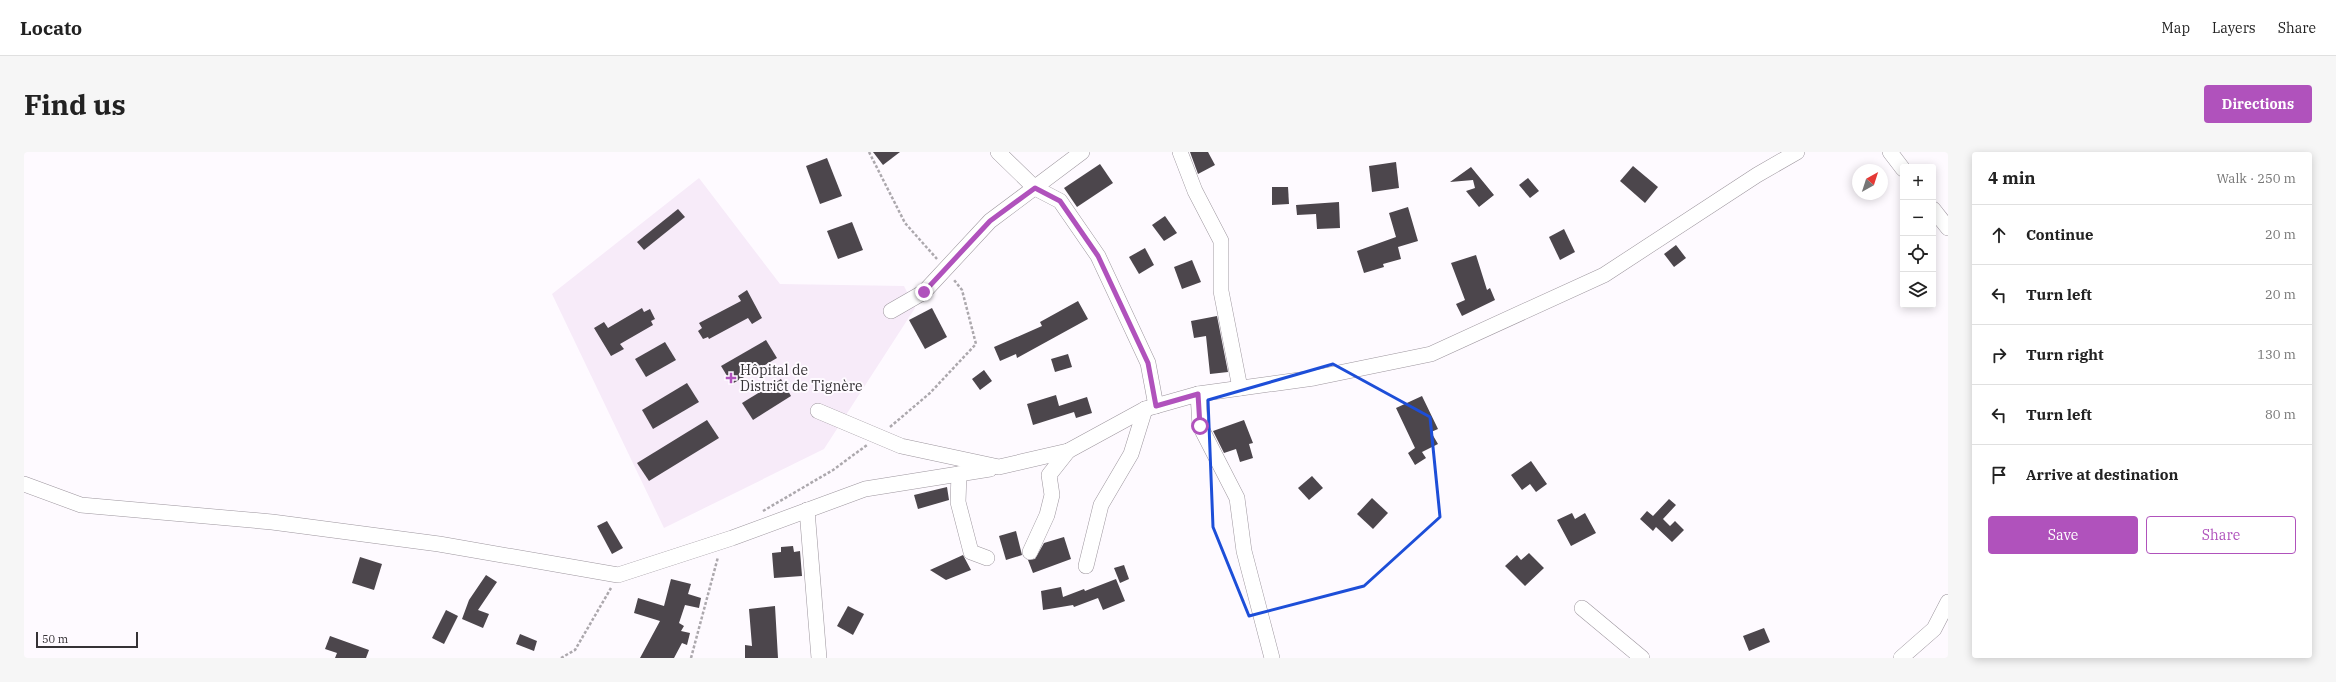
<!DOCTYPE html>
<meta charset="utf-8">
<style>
:root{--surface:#fff;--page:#f6f6f6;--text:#222;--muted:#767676;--line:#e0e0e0;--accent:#b052bc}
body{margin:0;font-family:"IBM Plex Serif",serif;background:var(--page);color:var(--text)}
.controls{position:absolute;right:12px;top:12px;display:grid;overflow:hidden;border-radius:4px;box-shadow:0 2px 10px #0003}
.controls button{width:36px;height:36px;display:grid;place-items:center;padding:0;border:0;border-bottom:1px solid var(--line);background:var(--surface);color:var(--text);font:20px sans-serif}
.compass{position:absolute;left:1828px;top:12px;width:36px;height:36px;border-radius:50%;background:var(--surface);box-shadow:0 2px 10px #0003;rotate:39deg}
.scale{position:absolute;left:12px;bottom:10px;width:102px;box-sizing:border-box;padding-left:4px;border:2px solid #353235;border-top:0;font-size:11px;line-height:14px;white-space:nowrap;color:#353235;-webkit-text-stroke:3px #fefaff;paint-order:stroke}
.stop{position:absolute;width:12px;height:12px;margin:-9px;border:3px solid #b052bc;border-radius:50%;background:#fff}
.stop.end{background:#b052bc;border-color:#fff;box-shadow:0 1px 4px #0008}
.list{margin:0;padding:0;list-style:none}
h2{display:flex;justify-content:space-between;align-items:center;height:52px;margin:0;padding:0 16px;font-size:17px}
h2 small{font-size:13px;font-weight:400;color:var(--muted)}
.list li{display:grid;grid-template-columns:26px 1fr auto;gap:12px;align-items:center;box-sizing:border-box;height:60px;padding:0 16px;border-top:1px solid var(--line)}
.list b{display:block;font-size:15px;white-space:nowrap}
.list em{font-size:13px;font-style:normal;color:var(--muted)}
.actions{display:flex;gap:8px;padding:12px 16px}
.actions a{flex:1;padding:9px 0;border:1px solid var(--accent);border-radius:4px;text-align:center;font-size:14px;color:var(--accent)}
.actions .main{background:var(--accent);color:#fff}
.icon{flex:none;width:22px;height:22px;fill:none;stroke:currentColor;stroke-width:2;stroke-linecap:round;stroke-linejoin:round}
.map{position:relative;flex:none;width:1924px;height:506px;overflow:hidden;border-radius:4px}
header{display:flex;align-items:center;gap:24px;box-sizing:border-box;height:56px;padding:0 20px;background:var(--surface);border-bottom:1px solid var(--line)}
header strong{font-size:19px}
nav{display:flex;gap:22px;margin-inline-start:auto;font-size:14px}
.intro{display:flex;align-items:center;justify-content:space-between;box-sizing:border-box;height:96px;padding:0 24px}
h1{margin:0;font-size:28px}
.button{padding:10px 18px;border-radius:4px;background:var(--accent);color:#fff;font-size:14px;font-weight:700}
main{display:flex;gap:24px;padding:0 24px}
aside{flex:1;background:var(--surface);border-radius:4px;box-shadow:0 2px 10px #0003}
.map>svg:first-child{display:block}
.built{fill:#f7ebf9}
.building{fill:#4c464c}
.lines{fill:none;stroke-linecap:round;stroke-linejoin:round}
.minor-casing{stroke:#9d969e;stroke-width:16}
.path{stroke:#aca8ad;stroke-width:2.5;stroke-dasharray:3 2;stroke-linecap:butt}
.minor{stroke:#fff;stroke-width:15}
.route{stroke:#b052bc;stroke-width:5}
.marked{fill:none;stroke:#1d4ed8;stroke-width:3;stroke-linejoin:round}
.poi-dot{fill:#b052bc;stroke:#fefaff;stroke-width:1.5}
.labels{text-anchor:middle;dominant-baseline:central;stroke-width:4;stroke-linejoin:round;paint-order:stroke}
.poi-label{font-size:14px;fill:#353235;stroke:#fefaff;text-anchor:start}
</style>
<header>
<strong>Locato</strong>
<nav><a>Map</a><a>Layers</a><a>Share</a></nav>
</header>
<div class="intro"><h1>Find us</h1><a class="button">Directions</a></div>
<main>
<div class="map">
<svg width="1924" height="506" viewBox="0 0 1924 506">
<rect width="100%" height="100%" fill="#fefaff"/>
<path class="built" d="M675 26 756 132 880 134 891 156 800 297 640 376 528 142Z"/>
<g class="building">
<path d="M849 0H876L859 13Z"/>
<path d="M1166 0H1184L1191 13 1174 22Z"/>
<path d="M803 6 818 44 796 52 782 14Z"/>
<path d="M1372 10 1375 36 1348 40 1345 14Z"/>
<path d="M1076 12 1089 31 1053 55 1040 36Z"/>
<path d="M1609 14 1634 35 1621 51 1596 29Z"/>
<path d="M1447 15 1470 43 1455 55 1442 39 1451 36 1449 28 1426 30Z"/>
<path d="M1504 26 1515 39 1506 46 1495 33Z"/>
<path d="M1248 35H1264L1265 52 1248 53Z"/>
<path d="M1315 50 1316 76 1293 77 1292 62 1273 63 1272 53Z"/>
<path d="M1384 55 1394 89 1374 95 1377 107 1359 112 1360 115 1340 121 1333 99 1372 85 1365 61Z"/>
<path d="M654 57 661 65 620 98 613 90Z"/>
<path d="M1141 64 1153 81 1140 89 1128 73Z"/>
<path d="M828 70 839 98 814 107 803 79Z"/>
<path d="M1540 77 1551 100 1536 108 1525 85Z"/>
<path d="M1652 93 1662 106 1650 115 1640 102Z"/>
<path d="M1121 96 1130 113 1115 122 1105 105Z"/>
<path d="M1452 103 1463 138 1466 136 1471 148 1438 164 1432 152 1441 148 1427 111Z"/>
<path d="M1168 108 1177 130 1158 137 1150 115Z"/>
<path d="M723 138 738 166 728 172 724 166 685 187 684 185 679 187 674 179 678 176 675 171 717 149 714 144Z"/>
<path d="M1054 149 1064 167 993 206 992 202 976 209 970 195 1018 174 1016 170Z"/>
<path d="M618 156 620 160 626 157 631 167 627 169 629 173 596 192 600 197 587 204 570 176 580 170 584 176Z"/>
<path d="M908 156 923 185 901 197 885 168Z"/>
<path d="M1193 164 1204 220 1186 222 1182 184 1170 186 1167 169Z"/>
<path d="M742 188 753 206 708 232 697 214Z"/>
<path d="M641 190 652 208 622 225 611 207Z"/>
<path d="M1044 202 1048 215 1031 220 1027 207Z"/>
<path d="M960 218 968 229 956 238 948 227Z"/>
<path d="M757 227 767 244 729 268 718 251Z"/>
<path d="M663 231 675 250 629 277 618 258Z"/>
<path d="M1032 243 1035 254 1063 245 1068 261 1052 266 1050 260 1009 273 1003 252Z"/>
<path d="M1398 244 1414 277 1407 280 1414 292 1398 300 1402 306 1391 313 1384 301 1391 296 1372 256Z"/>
<path d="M683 268 695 286 625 329 613 311Z"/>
<path d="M1220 268 1229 291 1225 292 1229 306 1216 310 1212 297 1200 301 1189 279Z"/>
<path d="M1507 309 1523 332 1512 340 1506 332 1498 338 1487 323Z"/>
<path d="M1288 324 1299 336 1285 348 1274 336Z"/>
<path d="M923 335 925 348 894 357 890 343Z"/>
<path d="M1348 346 1364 361 1349 377 1333 362Z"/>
<path d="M1645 347 1652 353 1639 367 1646 374 1651 369 1660 378 1648 390 1632 375 1629 379 1616 367 1623 359 1629 364Z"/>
<path d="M1548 361 1551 367 1561 361 1572 381 1547 394 1533 368Z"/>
<path d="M583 369 599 396 588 402 573 374Z"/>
<path d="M992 379 998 403 982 408 975 384Z"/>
<path d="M1040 385 1047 407 1009 421 1004 408 1011 407 1020 391Z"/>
<path d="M769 394 770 400 776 399 778 424 750 426 748 401 757 400V395Z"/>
<path d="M1505 401 1520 416 1501 434 1481 414 1493 403 1497 408Z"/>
<path d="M939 403 947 418 922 428 906 418Z"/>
<path d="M336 405 358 412 350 438 328 431Z"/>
<path d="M1100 413 1105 427 1096 431 1090 416Z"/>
<path d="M462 423 473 430 454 458 465 462 459 476 438 467 445 448Z"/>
<path d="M647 427 667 432 664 442 677 446 675 456 661 453 655 471 660 474 657 479 666 481 663 493 658 491 650 506H616L636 469 610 461 614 446 640 454Z"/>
<path d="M1092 427 1101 449 1079 458 1074 446 1050 455 1049 453 1019 458 1017 439 1037 435 1039 445 1060 437 1061 439Z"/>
<path d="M751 454 754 506H721V493L728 494 725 457Z"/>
<path d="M824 454 840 462 829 483 813 474Z"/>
<path d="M422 458 434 464 420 492 408 486Z"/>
<path d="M1740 476 1746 490 1725 499 1719 484Z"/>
<path d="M496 482 513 489 510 499 492 492Z"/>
<path d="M306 484 345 498 342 506H311L313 501 301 497Z"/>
</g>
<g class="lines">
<defs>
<g id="minor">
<path d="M974 0 1011 36 1036 49 1074 104 1124 211 1132 254"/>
<path d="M1156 0 1171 39 1197 89V139L1216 236"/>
<path d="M1866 0 1879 17"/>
<path d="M1909 57 1924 76"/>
<path d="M867 159 900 140 966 69 1058 0"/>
<path d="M1174 242 1176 274 1213 346 1220 399 1248 506"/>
<path d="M794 259 877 294 975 315 1044 299 1121 257 1174 242 1290 226 1407 202 1580 123 1733 23 1773 0"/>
<path d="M935 322 934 350 947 400 963 406"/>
<path d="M0 332 57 353 248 370 415 392 594 423 708 386 841 337 966 317"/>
<path d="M783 358 795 506"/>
<path d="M1006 400 1023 363 1028 343 1025 323 1044 299"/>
<path d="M1062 414 1077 353 1107 302 1121 257"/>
<path d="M1558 456 1618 506"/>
<path d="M1877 506 1910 477 1924 450"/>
</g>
</defs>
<use href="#minor" class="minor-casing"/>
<g class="path">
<path d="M845 0 881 71 913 107"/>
<path d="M866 275 906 241 952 192 938 138 930 128"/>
<path d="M739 359 809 318 843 293"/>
<path d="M537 506 551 498 587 436"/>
<path d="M667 506 694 405"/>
</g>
<use href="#minor" class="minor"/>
</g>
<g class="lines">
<path class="route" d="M900 140 966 69 1011 36 1036 49 1074 104 1124 211 1132 254 1174 242 1176 274"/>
</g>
<path class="marked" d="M1309 212 1406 265 1416 365 1340 434 1225 464 1189 375 1184 248Z"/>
<path class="poi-dot" d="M705 220h4v4h4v4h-4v4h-4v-4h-4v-4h4z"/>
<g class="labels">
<g class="poi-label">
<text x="716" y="218">Hôpital de<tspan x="716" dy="16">District de Tignère</tspan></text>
</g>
</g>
</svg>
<div class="controls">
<button>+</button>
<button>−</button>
<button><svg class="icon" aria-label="locate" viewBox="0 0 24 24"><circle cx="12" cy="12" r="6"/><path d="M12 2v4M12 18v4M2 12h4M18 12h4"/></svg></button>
<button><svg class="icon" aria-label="layers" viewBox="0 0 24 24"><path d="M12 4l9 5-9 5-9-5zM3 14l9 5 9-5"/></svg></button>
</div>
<svg class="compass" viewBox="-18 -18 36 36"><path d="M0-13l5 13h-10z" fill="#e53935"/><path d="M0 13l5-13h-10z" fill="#767676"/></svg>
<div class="scale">50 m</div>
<div class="stop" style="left:1176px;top:274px"></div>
<div class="stop end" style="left:900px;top:140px"></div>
</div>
<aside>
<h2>4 min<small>Walk · 250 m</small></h2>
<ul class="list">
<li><svg class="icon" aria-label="ahead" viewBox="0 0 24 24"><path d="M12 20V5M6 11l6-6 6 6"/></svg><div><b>Continue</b></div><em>20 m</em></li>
<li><svg class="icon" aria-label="left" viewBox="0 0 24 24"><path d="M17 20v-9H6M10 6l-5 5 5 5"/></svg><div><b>Turn left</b></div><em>20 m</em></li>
<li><svg class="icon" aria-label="right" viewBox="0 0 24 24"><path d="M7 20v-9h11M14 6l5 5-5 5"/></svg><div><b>Turn right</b></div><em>130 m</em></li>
<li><svg class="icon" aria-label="left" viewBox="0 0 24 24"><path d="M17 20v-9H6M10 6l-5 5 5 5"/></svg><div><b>Turn left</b></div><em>80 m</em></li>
<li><svg class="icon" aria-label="arrive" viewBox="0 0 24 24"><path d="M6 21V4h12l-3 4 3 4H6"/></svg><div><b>Arrive at destination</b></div></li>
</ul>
<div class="actions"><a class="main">Save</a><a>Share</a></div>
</aside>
</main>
